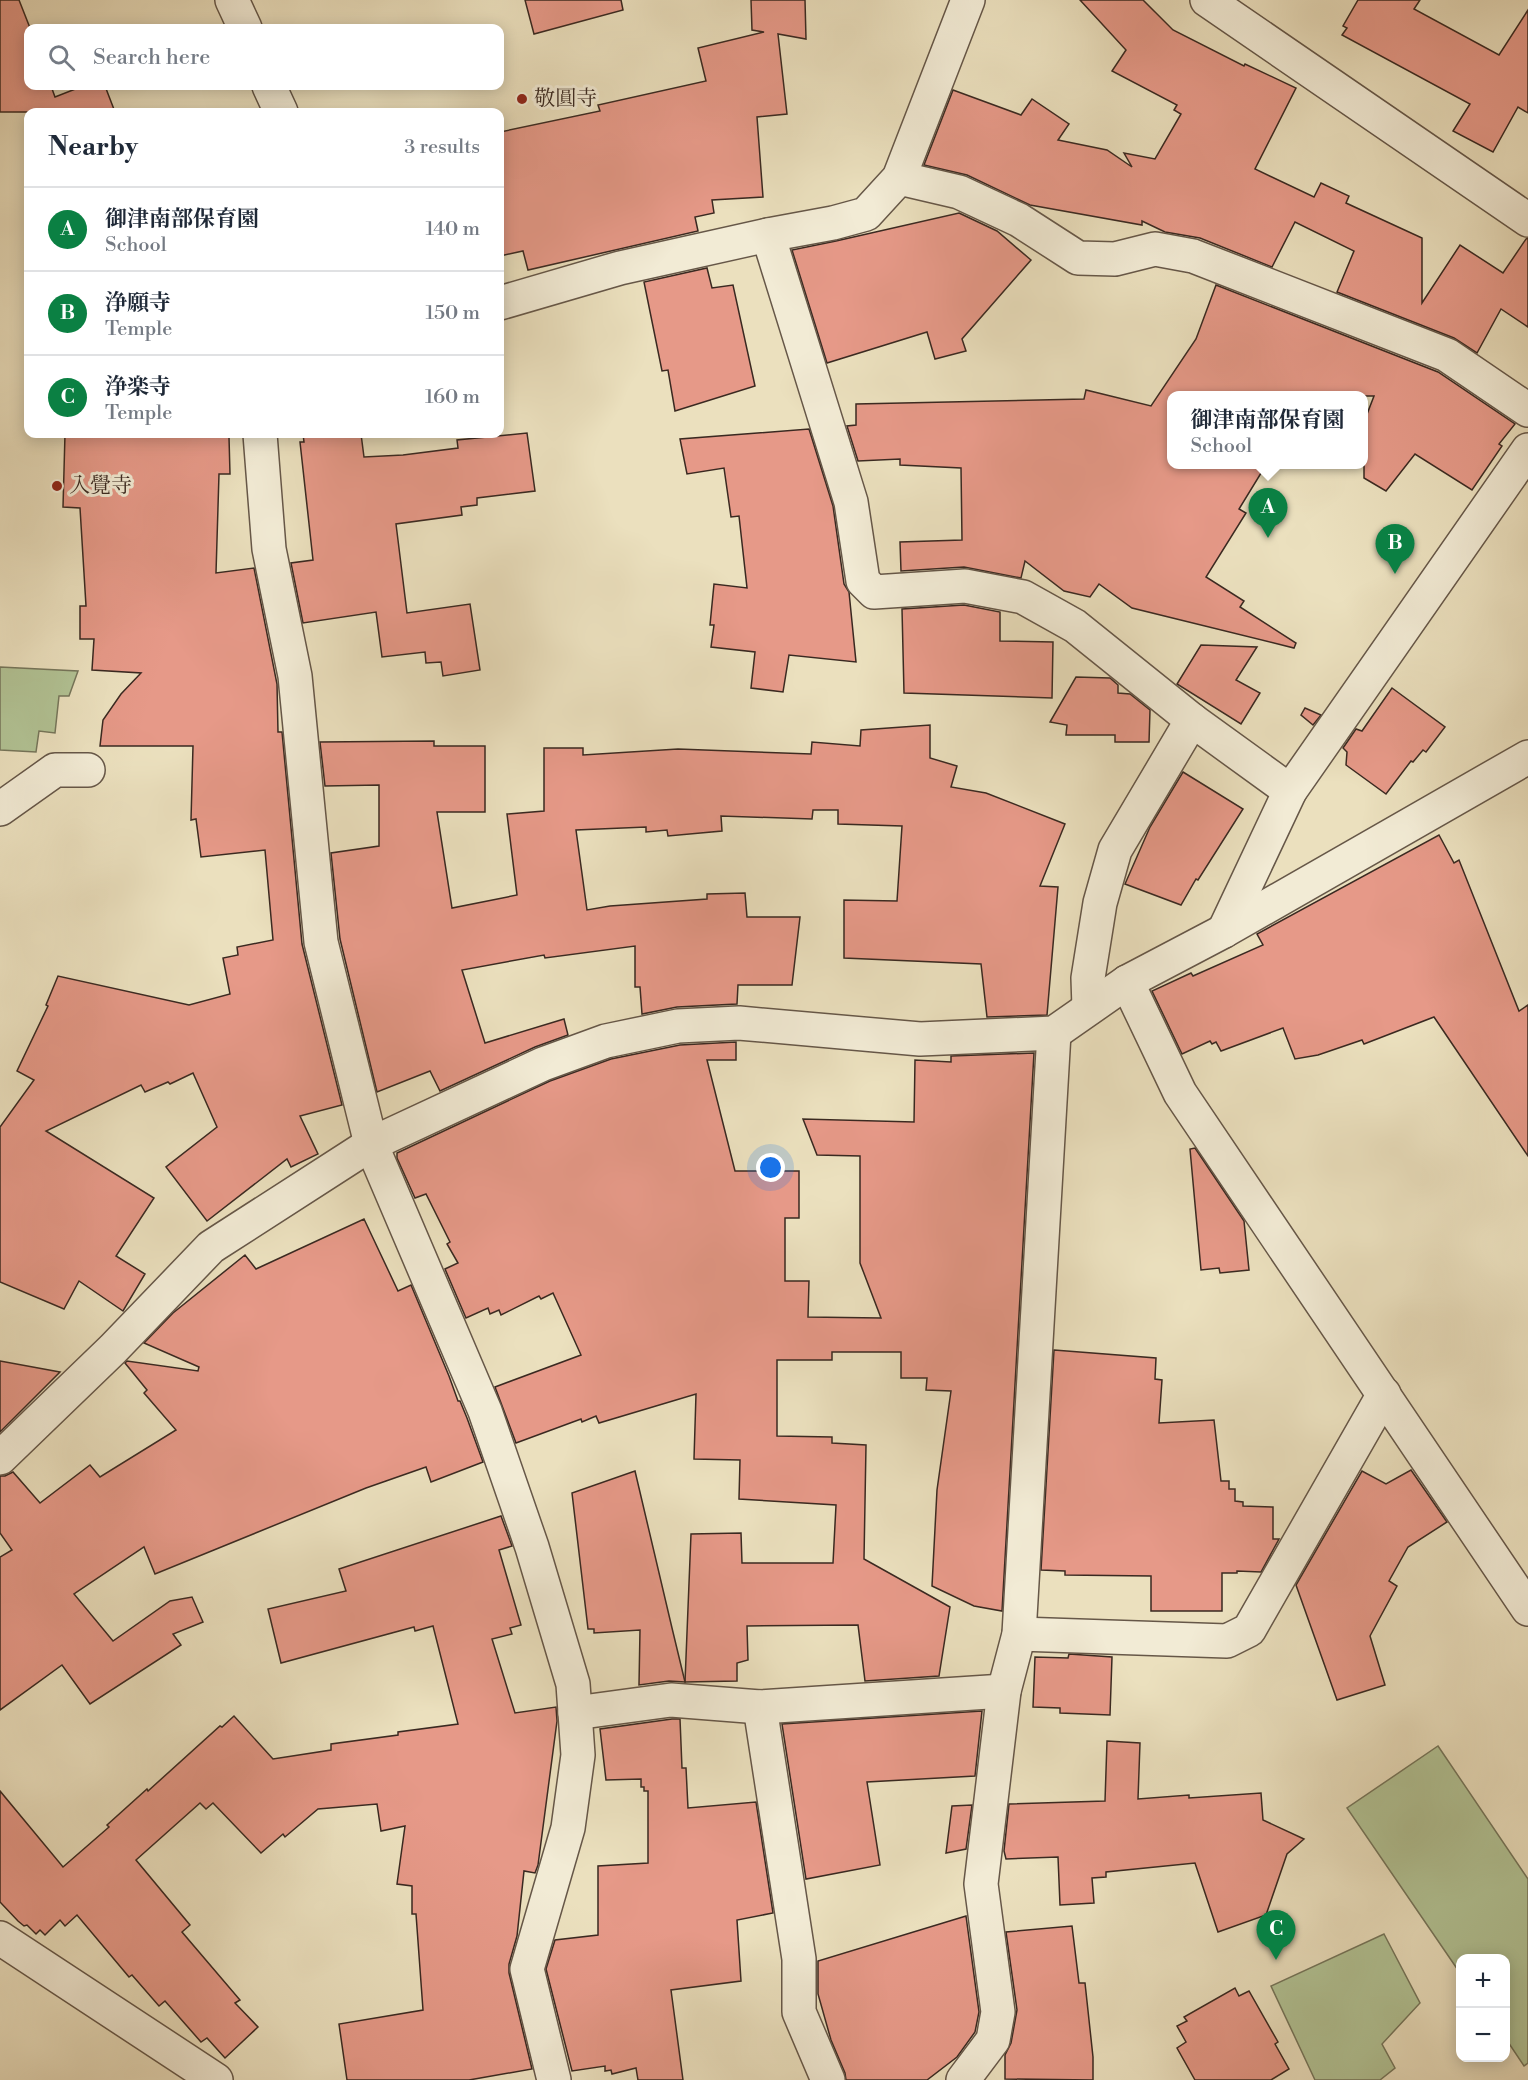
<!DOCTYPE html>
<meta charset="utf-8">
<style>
:root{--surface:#fff;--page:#f6f6f7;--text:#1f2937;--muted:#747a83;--line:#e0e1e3;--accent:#0b8043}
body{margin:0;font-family:"Libre Bodoni","Noto Serif JP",serif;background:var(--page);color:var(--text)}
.controls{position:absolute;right:18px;bottom:18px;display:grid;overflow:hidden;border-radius:12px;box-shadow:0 3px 15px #0003}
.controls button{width:54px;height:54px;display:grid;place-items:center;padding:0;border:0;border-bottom:2px solid var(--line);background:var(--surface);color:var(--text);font:30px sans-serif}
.you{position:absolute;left:771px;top:1168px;width:21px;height:21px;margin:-15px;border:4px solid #fff;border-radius:50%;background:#1a73e8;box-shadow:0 0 0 9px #1a73e833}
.badge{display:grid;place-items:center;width:39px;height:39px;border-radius:50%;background:var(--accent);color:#fff;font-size:20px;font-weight:700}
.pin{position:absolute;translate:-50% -50px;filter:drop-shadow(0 2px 3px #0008)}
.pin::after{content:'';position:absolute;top:32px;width:21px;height:18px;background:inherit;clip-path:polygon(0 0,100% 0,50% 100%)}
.popup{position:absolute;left:1167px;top:391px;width:201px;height:78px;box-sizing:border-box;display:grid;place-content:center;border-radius:12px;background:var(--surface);filter:drop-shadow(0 2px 4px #0005);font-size:20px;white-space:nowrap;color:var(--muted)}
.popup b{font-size:22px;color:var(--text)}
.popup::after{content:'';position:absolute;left:50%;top:100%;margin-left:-12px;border:12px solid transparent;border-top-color:var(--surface)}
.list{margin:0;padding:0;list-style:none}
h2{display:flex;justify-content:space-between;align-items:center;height:78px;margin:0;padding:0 24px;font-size:26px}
h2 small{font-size:20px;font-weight:400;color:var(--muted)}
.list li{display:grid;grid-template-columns:39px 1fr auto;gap:18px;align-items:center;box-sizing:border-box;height:84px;padding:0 24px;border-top:2px solid var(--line)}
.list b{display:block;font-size:22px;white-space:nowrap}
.list p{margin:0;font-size:20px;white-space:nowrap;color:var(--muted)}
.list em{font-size:20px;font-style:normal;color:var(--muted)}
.icon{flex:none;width:33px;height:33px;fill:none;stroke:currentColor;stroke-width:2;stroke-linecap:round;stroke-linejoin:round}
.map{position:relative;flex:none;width:1528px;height:2080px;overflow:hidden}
.search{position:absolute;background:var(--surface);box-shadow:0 3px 15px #0003;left:24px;top:24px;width:480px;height:66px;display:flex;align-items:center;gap:15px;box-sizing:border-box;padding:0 21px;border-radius:12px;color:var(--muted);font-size:22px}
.panel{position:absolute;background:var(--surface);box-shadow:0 3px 15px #0003;left:24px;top:108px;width:480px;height:330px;border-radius:12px}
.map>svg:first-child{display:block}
.green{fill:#b2c395;stroke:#76765b;stroke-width:1.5}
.building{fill:#e69988;stroke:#3a2921;stroke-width:1.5}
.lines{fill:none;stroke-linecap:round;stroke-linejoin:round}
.minor-casing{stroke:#665748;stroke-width:36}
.minor{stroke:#f2ebd5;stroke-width:33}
.poi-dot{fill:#8f2418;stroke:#f2ebd5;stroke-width:2}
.labels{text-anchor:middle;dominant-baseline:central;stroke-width:6;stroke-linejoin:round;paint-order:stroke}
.poi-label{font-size:21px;fill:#3a2921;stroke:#f2ebd5;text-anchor:start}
</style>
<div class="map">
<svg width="1528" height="2080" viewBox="0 0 1528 2080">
<rect width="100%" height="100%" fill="#ebe0be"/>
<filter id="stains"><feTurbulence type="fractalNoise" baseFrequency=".00333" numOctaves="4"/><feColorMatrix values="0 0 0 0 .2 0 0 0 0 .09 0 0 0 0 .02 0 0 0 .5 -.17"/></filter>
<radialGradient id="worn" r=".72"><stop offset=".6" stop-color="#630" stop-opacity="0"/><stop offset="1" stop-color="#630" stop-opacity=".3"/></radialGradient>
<g class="green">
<path d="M0 667 78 671 69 696H59L55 733 39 731 36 752 0 750Z"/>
<path d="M1438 1746 1528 1879V2063L1524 2066 1506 2039V1958H1460V1973L1347 1808Z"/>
<path d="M1384 1934 1420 2003 1382 2044 1395 2068 1380 2080H1315L1271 1986Z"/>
</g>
<g class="building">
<path d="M0 0H19L30 28 28 86H51L55 97 83 86H105L115 112H0Z"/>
<path d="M525 0H621L623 10 534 34Z"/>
<path d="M751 0H805L806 39 778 34 787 114 757 117 763 197 712 200 714 213 695 217 698 231 528 270 523 251 500 256V132L600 111 598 105 706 81 698 48 764 32 752 30Z"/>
<path d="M1080 0H1143L1173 30 1244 66 1245 64 1296 88 1255 169 1314 197 1321 183 1349 196 1346 203 1422 238V303L1460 245 1503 273 1526 239 1528 238V327L1501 309 1477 353 1454 338 1337 292 1354 251 1295 222 1272 267 1200 238 1165 232 1142 221V225L1030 205 967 175 924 165 953 90 1021 115 1032 99 1069 124 1058 140 1107 150 1132 167 1124 153 1155 159 1181 114 1174 110 1177 105 1112 71 1126 50Z"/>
<path d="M1358 0H1420L1414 9 1499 55 1528 10V113L1518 107 1493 152 1453 131 1470 104 1342 35 1347 28 1343 26Z"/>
<path d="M959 213 997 231 1031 260 962 339 966 351 935 359 927 332 827 363 792 250 836 241Z"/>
<path d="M707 268 712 288 733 285 755 386 675 411 668 370 662 371 644 282Z"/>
<path d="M1216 285 1438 372 1515 424 1499 444 1502 446 1472 490 1415 454 1386 491 1364 478V422L1374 396H1172V465H1266L1239 509 1246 513 1206 577 1244 601 1240 607 1296 643 1294 648 1132 608 1099 584 1090 597 1064 591 1025 561 1021 578 964 567 901 571 900 542 962 540 961 468 900 465V459L858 461 847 426 856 425V404L1084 399 1086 390 1151 406 1196 339Z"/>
<path d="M809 429 833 506 844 584 849 592 856 662 789 655 783 692 751 688 755 652 711 647 714 625H710L714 584 747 588 739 516 731 517 724 468 687 474 680 439Z"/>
<path d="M527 433 535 491 477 498V505L461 507 462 515 396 524 407 613 470 604 480 670 443 676 441 662 426 663 425 652 382 657 376 612 303 623 291 563 313 560 300 442H304L303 434H361L364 457 403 455 458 448 457 440Z"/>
<path d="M65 434 229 437 230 474H219L216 573 254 568 277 684 278 732H282L302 944 342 1105 300 1116 318 1154 291 1167 287 1159 207 1221 166 1167 217 1127 193 1073 170 1084 168 1082 145 1092 141 1085 46 1131 154 1198 116 1256 145 1274 123 1311 79 1281 64 1309 0 1282V1127L34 1080 17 1071 48 1006 46 1005 58 976 189 1005 230 994 223 958 238 955 237 947 273 940 265 850 201 857 196 819 191 820 193 746H100L103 720 121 694 141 673 92 670 94 639H80V606H86L80 508 63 507Z"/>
<path d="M964 605 1000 612V641L1053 642 1052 698 904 693 902 609Z"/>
<path d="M1201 645 1257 647 1236 680 1260 693 1241 724 1177 684Z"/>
<path d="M1076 677 1110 678 1118 685V693L1130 694 1150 710 1149 742H1115V735H1066L1067 725 1050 722Z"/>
<path d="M1392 688 1445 727 1426 752 1423 750 1413 762 1411 761 1386 794 1346 765 1347 752 1343 748 1356 729 1362 731Z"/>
<path d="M1305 708 1321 715 1313 725 1301 715Z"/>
<path d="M930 725V758L957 766 951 787 986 793 1065 824 1040 886 1058 887 1047 1015 987 1017 981 964 844 958V900L897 901 902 826 838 824V810H813L812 819 721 816 722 831 668 836 667 830 646 832V827L576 830 587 910 610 906 707 899V894L745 893 747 917H800L792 985H738L737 1004 677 1007 642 1014 640 987H635V946L545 958 544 955 462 970 485 1043 564 1019 568 1035 535 1047 440 1091 430 1071 377 1092 340 939 331 853 379 846V785L325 786 320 742 434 741V746H485V812H437L452 908 517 895 507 814 544 811V748H583V755L678 749 811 754 812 742 860 746 861 730Z"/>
<path d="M1183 772 1243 809 1198 880 1196 879 1181 905 1125 884 1150 827Z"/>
<path d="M1439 835 1454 863 1459 860 1519 1011 1528 1005V1156L1434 1017 1364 1044 1362 1040 1318 1055 1295 1059 1283 1028 1221 1051 1216 1042 1212 1044 1210 1041 1182 1054 1152 991 1191 973 1193 976 1263 945 1257 934Z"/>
<path d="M736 1042V1060H707L735 1171H799V1218H785V1281H809L808 1317 881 1318 860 1263V1156L817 1155 803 1119 914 1122 915 1060 951 1062V1056L1034 1053 1002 1611 974 1606 932 1586 937 1490 951 1391 926 1390 927 1378H901V1352H832V1360H777V1436L832 1437V1443L866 1445 864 1559 950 1607 939 1676 865 1681 858 1625 747 1626 748 1660 737 1663V1681L685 1682 691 1534 741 1533 742 1563H833L836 1505 739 1499 740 1460 694 1459 696 1394 599 1423 596 1416 582 1422 581 1419 516 1443 495 1387 581 1355 553 1293 541 1299 539 1296 501 1315 499 1310 490 1314 488 1308 466 1318 445 1269 458 1263 447 1244 450 1242 426 1194 415 1198 397 1158V1153L550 1081 611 1059 680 1045Z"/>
<path d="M1195 1148 1244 1221 1249 1270 1220 1273 1219 1268 1201 1270 1190 1149Z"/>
<path d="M364 1219 398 1291 411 1285 449 1376 458 1401H460L467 1418 483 1462 431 1482 426 1467 366 1488 155 1574 144 1547 74 1594 113 1641 170 1601 192 1597 203 1622 173 1634 181 1645 90 1704 62 1665 0 1710V1557L12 1550 0 1533V1476H5L13 1472 40 1503 90 1465 100 1477 176 1430 144 1393 147 1390 125 1363 127 1361 198 1371 199 1367 144 1343 173 1313 245 1255 256 1269Z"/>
<path d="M1054 1350 1156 1358 1155 1379 1162 1380 1159 1423 1214 1420 1221 1481H1229V1489H1235V1501L1243 1502V1506L1273 1507V1539H1279L1261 1572 1237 1571V1573H1222V1611H1151V1576L1065 1575V1571L1041 1570Z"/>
<path d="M0 1361 60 1372 0 1432Z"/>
<path d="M1411 1470 1447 1522 1408 1547 1389 1581 1397 1586 1370 1636 1385 1685 1337 1700 1296 1585 1362 1471 1386 1484Z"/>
<path d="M635 1471 672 1628 685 1682 669 1681 639 1685 640 1630 594 1633V1629H588L572 1493Z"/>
<path d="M501 1516 512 1546 499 1550 521 1625 510 1628 512 1634 492 1639 515 1713 556 1707 557 1721 538 1865 535 1873 524 1871 517 1936 509 1964V1973L532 2069 469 2080H347L339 2024 423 2010 416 1914H412V1886L397 1884 405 1826 381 1831 377 1804 318 1809 285 1837 283 1834 261 1853 213 1803 206 1809 200 1803 136 1860 190 1925 182 1932 240 2000 235 2003 258 2027 225 2058 207 2038 201 2042 165 2001 159 2006 132 1975 129 1977 77 1915 65 1926 60 1920 45 1935 40 1930 36 1934 27 1925 24 1926 18 1921 0 1902V1791L63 1867 109 1827 107 1825 147 1789 148 1791 220 1726 222 1727 234 1716 273 1759 331 1750V1744L398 1735V1732L458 1724 433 1626 415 1631 414 1627 281 1663 268 1609 346 1591 339 1569Z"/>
<path d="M1069 1654 1112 1657 1110 1715 1060 1713V1708L1033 1707 1035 1657 1068 1658Z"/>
<path d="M982 1711 975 1776 867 1782 880 1865 806 1879 782 1724Z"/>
<path d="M672 1719H680L682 1768H686L688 1808 756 1802 773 1913 737 1920 741 1981 671 1990 683 2080H638L636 2068 612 2074 611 2070 605 2071V2066L572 2071 546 1969 555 1940 598 1935V1866L648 1863V1791H644V1787H641V1779L606 1780 600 1729Z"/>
<path d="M1107 1741 1140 1743 1138 1799 1189 1795V1798L1261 1793 1263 1820 1304 1839 1287 1854 1266 1915 1218 1932 1195 1863 1106 1872V1877L1092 1878 1094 1903 1060 1905 1058 1857 1006 1859 1004 1851 1009 1804 1105 1801Z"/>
<path d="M972 1805 966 1849 946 1853 952 1806Z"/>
<path d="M966 1916 979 2012 975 2032 957 2057 927 2080H846L845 2073 831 2040 818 1994V1961Z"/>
<path d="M1072 1926 1079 1983H1085L1093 2057V2080L1005 2079V2055L1011 2043 1017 2010 1006 1932Z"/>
<path d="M1235 1988 1239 1996 1249 1991 1278 2042 1275 2044 1289 2069 1271 2080H1195L1177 2048 1186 2042 1177 2026 1187 2021 1184 2017Z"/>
</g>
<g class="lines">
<defs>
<g id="minor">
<path d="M232 0 245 28"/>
<path d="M1207 0 1528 220"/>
<path d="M269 86 281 112"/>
<path d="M899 178 959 192 1019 220 1078 258 1115 259 1155 249 1193 256 1447 355 1528 410"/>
<path d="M768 235 851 502 863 581 874 592 965 586 1023 597 1075 626 1192 720 1290 791"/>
<path d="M500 303 620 268 768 235 833 223 866 214 899 178 968 0"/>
<path d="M260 434 269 549 295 676 321 942 371 1144 485 1411 532 1547 573 1684 578 1755 568 1828 527 1969 554 2080"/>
<path d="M0 809 55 770H88"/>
<path d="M1224 931 1290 791 1528 450"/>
<path d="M1127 982 1180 1093 1528 1609"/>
<path d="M1089 1008 1088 978 1100 903 1115 850 1192 720"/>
<path d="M0 1458 113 1349 211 1247 371 1144 543 1064 606 1041 678 1026 739 1023 920 1039 1054 1033 1127 982 1224 931 1528 757"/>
<path d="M1019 1634 1227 1641 1249 1630 1384 1394"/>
<path d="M760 1707 799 1959V2012L828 2080"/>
<path d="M575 1713 671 1700 760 1707 1004 1691"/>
<path d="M0 1938 216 2080"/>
<path d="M963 2080 993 2040 998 2012 981 1884 1004 1691 1019 1634 1054 1033"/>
</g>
</defs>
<use href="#minor" class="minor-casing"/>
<use href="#minor" class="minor"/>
</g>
<g class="poi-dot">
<circle cx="522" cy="99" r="6"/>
<circle cx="57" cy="486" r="6"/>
</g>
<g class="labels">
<g class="poi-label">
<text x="534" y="99">敬圓寺</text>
<text x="69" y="486">入覺寺</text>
</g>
</g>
<rect width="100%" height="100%" filter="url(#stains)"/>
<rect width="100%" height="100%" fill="url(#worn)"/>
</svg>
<div class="controls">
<button>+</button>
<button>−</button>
</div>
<div class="you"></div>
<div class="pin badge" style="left:1268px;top:538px">A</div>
<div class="popup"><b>御津南部保育園</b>School</div>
<div class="pin badge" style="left:1395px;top:574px">B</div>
<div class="pin badge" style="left:1276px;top:1960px">C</div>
<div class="search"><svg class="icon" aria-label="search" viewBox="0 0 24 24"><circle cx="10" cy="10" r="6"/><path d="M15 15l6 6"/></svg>Search here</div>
<section class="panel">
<h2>Nearby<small>3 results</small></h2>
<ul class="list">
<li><span class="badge">A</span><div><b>御津南部保育園</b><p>School</p></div><em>140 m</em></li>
<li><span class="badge">B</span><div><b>浄願寺</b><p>Temple</p></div><em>150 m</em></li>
<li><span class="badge">C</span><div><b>浄楽寺</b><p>Temple</p></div><em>160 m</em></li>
</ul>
</section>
</div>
